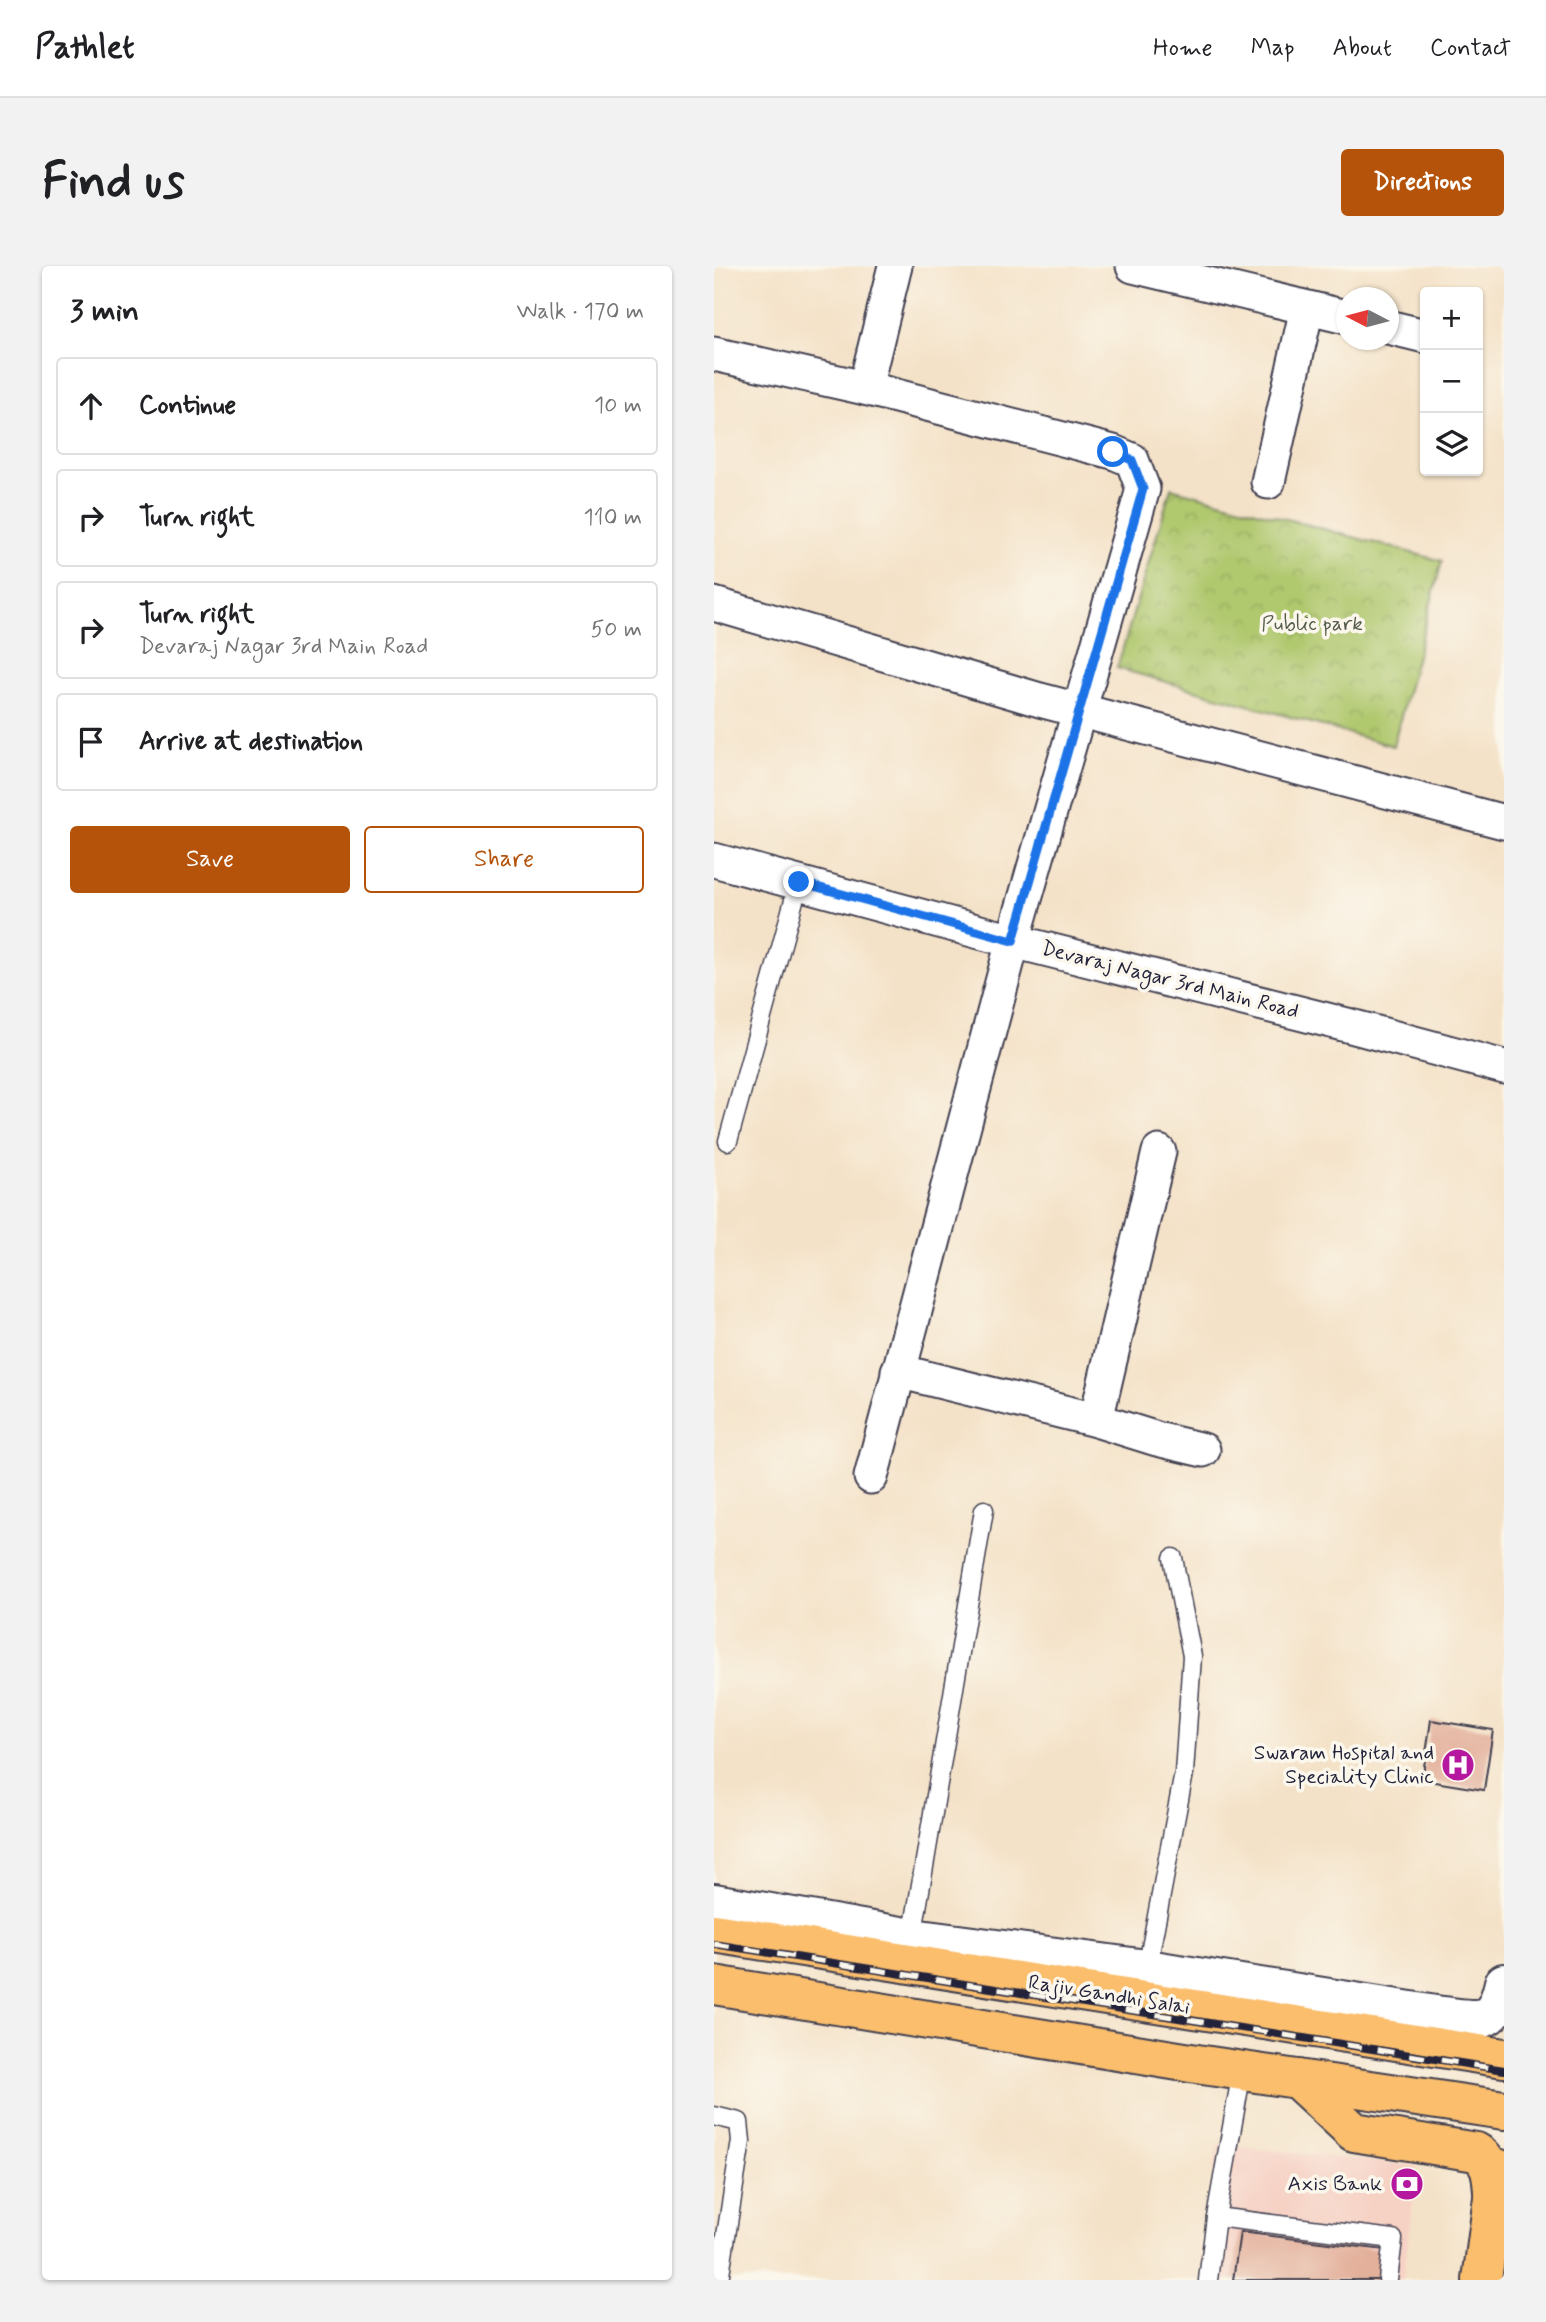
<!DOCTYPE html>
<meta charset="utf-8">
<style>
:root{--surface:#fff;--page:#f2f2f2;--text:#202124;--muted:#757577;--line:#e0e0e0;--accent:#b45309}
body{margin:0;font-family:Mynerve,sans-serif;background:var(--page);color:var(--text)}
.controls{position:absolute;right:21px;top:21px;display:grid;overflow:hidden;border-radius:7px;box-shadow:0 2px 5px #0004}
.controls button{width:63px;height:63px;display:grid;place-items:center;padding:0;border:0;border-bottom:2px solid var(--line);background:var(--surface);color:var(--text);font:35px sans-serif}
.compass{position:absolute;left:622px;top:21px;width:63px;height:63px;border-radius:50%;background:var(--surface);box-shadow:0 2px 5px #0004;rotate:276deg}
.stop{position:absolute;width:21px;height:21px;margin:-16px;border:5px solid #1a73e8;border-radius:50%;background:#fff}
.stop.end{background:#1a73e8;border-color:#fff;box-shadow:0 2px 7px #0008}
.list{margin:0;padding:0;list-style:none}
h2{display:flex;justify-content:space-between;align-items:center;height:91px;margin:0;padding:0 28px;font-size:30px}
h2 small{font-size:23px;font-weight:400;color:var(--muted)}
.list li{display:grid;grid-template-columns:46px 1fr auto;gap:21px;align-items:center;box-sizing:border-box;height:98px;margin:0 14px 14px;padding:0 14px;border:2px solid var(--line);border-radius:7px}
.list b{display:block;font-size:26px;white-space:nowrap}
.list p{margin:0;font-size:23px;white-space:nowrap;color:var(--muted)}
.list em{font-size:23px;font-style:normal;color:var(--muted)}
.actions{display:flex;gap:14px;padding:21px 28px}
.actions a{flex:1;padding:16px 0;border:2px solid var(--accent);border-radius:7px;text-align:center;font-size:24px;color:var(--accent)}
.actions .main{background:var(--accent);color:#fff}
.icon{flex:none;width:38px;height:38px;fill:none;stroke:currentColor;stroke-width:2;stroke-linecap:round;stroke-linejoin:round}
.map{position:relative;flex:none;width:790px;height:2014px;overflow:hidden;border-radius:7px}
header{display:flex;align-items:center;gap:42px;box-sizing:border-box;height:98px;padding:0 35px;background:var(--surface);border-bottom:2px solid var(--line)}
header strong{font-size:33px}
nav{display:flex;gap:38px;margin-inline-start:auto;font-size:24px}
.intro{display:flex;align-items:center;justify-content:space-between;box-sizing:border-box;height:168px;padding:0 42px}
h1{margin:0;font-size:49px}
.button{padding:18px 32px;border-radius:7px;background:var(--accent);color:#fff;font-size:24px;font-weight:700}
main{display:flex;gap:42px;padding:0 42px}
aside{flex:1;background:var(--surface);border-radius:7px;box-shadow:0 2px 5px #0004}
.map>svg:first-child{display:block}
.built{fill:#f6d2c5}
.park{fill:url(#park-crowns);stroke:#697554;stroke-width:2}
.building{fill:#e3b09b}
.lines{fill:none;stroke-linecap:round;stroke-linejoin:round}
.service-casing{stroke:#423f50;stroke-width:21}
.minor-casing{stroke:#423f50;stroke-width:37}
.tertiary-casing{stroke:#423f50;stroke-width:42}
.primary-casing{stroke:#423f50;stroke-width:42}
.service{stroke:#fff;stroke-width:18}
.minor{stroke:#fff;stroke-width:33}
.tertiary{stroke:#fff;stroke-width:38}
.primary{stroke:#fabe6d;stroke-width:38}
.rail-casing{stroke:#22223b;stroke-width:8}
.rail{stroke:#fbf7ec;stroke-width:5;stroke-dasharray:16;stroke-linecap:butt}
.route{stroke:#1a73e8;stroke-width:9}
.labels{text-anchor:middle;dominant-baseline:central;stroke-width:7;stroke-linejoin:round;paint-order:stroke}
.park-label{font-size:21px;fill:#545c4d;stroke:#fbf7ec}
.street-label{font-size:21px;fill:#22223b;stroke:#fbf7ec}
.poi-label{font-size:21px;fill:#22223b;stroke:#fbf7ec;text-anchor:end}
</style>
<header>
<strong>Pathlet</strong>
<nav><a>Home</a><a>Map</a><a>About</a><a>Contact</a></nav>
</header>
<div class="intro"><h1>Find us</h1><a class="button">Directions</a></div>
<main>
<aside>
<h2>3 min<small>Walk · 170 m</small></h2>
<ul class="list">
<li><svg class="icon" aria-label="ahead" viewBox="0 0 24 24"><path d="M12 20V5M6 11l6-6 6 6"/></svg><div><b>Continue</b></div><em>10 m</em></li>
<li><svg class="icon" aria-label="right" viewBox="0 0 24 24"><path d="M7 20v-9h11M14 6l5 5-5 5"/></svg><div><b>Turn right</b></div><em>110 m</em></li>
<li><svg class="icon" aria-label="right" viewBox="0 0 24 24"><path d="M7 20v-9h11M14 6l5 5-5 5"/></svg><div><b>Turn right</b><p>Devaraj Nagar 3rd Main Road</p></div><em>50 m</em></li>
<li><svg class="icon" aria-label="arrive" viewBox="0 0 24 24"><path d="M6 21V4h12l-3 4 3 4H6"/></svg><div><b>Arrive at destination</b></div></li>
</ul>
<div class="actions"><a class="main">Save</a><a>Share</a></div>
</aside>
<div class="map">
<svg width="790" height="2014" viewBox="0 0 790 2014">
<defs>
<pattern id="park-crowns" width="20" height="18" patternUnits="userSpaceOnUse" patternTransform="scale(1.75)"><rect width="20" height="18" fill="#b0c86e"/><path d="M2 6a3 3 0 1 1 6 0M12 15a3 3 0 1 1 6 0" fill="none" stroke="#97ac60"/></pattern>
</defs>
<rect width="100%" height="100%" fill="#fbf7ec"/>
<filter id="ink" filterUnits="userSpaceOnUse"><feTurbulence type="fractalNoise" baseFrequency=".0143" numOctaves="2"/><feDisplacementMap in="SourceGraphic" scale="14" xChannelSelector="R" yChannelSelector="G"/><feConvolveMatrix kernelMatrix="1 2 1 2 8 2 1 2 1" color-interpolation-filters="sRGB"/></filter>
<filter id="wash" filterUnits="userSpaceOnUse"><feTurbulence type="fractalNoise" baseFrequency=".00686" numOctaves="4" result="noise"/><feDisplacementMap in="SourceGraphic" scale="28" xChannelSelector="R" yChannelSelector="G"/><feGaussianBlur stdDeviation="1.57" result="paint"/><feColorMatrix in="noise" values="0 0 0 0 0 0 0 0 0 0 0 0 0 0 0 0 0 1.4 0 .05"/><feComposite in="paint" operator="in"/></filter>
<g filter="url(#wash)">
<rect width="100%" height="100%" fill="#f4e2c8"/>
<path class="built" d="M504 1879 703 1900 689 2014H487Z"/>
<path class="park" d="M457 222 728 295 679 480 403 402Z"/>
<g id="blocks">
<g class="building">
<path d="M717 1454 779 1464 770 1524 708 1514Z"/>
<path d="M526 1966 671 1984 667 2014H519Z"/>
</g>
</g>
</g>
<g filter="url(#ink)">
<use href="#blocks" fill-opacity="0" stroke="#423f50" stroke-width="2"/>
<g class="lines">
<defs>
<g id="service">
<path d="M14 875 85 616"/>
<path d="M198 1672 270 1244"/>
<path d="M433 1703 470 1507 478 1390 459 1292"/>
<path d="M0 1850 25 1856 27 1875 5 2014"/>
<path d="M502 1951 679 1973 674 2014"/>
<path d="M494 2014 502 1951 528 1805"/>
</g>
<g id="minor">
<path d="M419 0 632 51"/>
<path d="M674 61 711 70"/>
<path d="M0 88 151 122 399 186 418 194 429 223 299 675 157 1211"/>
<path d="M151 122 181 0"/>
<path d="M554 216 593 42"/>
<path d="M0 338 326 434 790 556"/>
<path d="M0 594 299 675 633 759 790 801"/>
<path d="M184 1105 382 1154 443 1173 489 1184"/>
<path d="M382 1154 445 886"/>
</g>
<path id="tertiary" d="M0 1637 198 1672 433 1703 728 1750C767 1754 780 1761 790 1717"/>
<g id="primary">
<path d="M0 1667 790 1792"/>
<path d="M0 1719 489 1799 790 1844"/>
<path d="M583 1813 640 1866 762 1886C777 1894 778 1910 779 1926"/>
<path d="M768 2014 783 1902"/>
</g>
</defs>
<use href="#service" class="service-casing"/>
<use href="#minor" class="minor-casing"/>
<use href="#tertiary" class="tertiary-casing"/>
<use href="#primary" class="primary-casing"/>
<use href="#service" class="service"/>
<use href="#minor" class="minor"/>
<use href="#tertiary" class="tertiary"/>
<use href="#primary" class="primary"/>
<defs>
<path id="rail" d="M0 1678 790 1804"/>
</defs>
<use href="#rail" class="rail-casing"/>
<use href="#rail" class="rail"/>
</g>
</g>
<g class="lines" filter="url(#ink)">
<path class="route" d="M85 616 299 675 429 223 418 194 399 186"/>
</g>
<defs>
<symbol id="hospital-disc" viewBox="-11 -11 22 22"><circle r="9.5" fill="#b5179e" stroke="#fbf7ec"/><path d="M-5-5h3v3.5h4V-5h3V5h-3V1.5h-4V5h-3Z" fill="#fff"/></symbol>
<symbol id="bank-disc" viewBox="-11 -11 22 22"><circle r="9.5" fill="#b5179e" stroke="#fbf7ec"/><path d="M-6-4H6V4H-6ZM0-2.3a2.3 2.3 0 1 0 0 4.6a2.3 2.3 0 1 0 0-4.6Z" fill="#fff"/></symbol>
</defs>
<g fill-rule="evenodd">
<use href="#hospital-disc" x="725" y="1480" width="38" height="38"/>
<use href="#bank-disc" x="674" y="1899" width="38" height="38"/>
</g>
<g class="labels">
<g class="park-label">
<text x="598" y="358">Public park</text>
</g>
<g class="street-label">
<text transform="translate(456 714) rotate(14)">Devaraj Nagar 3rd Main Road</text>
<text transform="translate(395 1729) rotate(9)">Rajiv Gandhi Salai</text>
</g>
<g class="poi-label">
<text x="720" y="1487">Swaram Hospital and<tspan x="720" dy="24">Speciality Clinic</tspan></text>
<text x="668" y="1918">Axis Bank</text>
</g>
</g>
</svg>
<div class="controls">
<button>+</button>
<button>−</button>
<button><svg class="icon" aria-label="layers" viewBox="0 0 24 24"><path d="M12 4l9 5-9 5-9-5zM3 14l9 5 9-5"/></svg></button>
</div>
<svg class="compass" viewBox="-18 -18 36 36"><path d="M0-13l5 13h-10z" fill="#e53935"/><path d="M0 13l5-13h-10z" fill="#757577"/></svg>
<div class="stop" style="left:399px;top:186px"></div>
<div class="stop end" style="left:85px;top:616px"></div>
</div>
</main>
